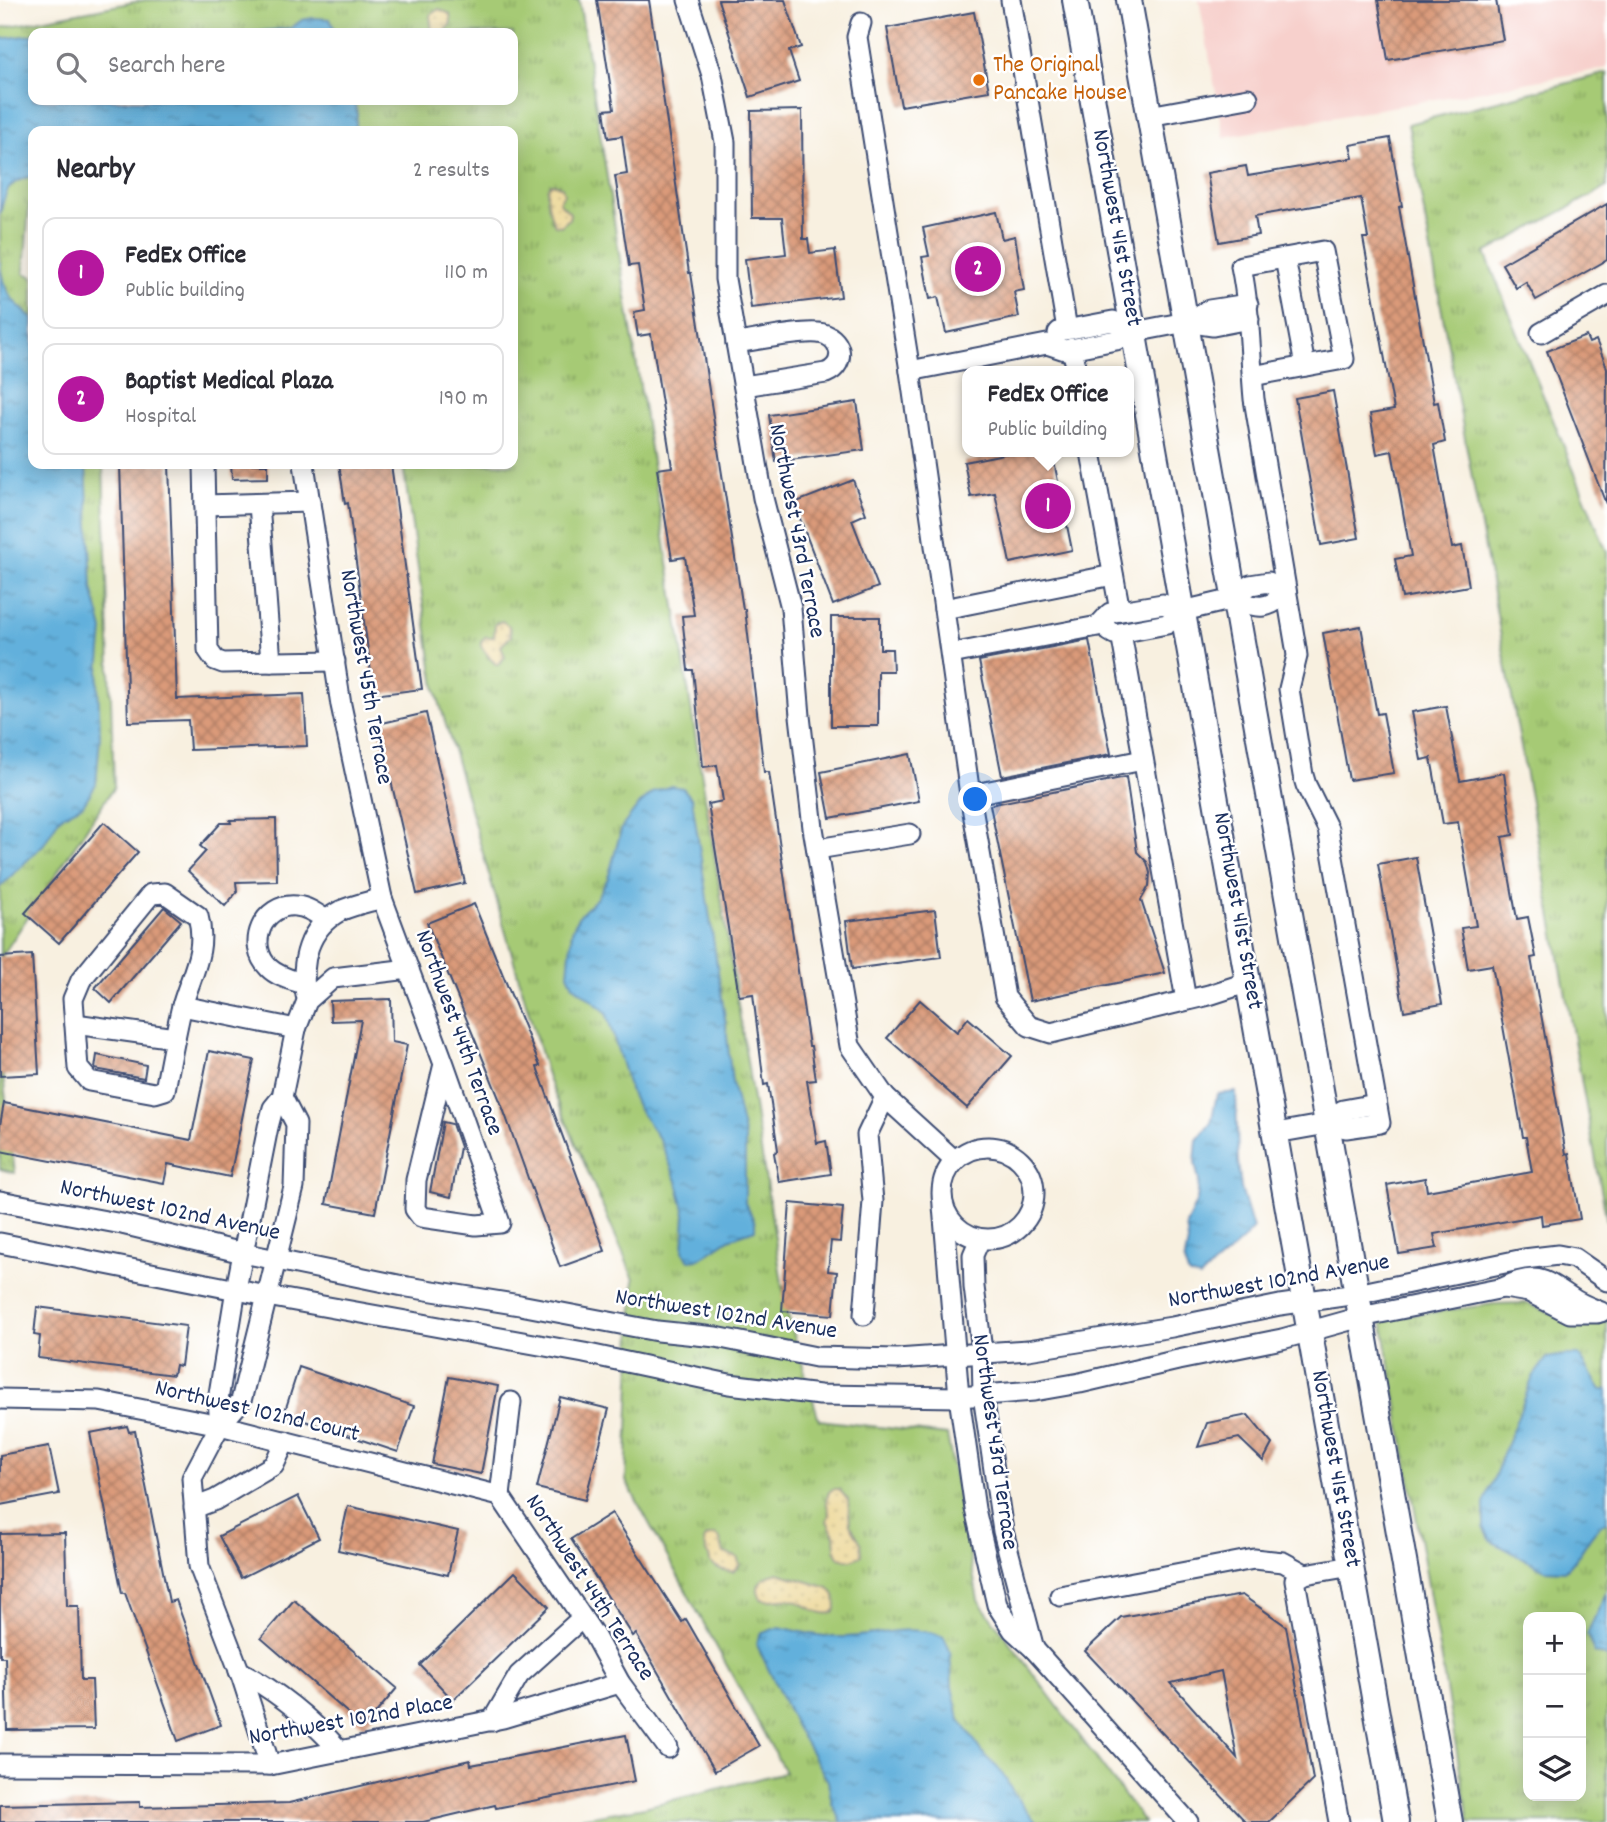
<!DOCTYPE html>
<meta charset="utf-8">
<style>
:root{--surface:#fff;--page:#f7f7f7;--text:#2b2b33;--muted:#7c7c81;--line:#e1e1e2;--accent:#b5179e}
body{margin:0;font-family:Dekko,sans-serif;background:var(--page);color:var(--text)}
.controls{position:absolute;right:21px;bottom:21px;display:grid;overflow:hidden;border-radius:14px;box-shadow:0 4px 18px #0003}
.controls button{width:63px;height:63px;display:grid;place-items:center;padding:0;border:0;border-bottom:2px solid var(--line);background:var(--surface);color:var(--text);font:35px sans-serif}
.you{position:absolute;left:976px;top:800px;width:24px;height:24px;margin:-18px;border:5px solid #fff;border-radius:50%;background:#1a73e8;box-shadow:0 0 0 10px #1a73e833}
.badge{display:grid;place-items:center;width:46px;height:46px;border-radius:50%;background:var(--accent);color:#fff;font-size:23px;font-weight:700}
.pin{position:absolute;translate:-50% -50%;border:4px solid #fff;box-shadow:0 2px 7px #0006}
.popup{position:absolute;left:962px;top:366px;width:172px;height:91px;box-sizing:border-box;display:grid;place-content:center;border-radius:14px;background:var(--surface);filter:drop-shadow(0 2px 5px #0005);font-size:23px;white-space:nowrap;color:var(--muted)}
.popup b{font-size:26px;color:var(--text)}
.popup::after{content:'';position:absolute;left:50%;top:100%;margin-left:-14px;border:14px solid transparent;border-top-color:var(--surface)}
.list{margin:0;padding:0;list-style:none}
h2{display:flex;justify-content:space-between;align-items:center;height:91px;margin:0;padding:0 28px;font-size:30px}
h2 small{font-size:23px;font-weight:400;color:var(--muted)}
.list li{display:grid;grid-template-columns:46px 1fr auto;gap:21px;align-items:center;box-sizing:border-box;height:112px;margin:0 14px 14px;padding:0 14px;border:2px solid var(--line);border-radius:14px}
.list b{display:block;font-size:26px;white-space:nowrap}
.list p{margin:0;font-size:23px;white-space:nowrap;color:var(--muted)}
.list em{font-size:23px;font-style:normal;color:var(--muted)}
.icon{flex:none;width:38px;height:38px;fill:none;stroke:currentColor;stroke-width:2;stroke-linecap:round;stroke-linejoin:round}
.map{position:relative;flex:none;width:1607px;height:1822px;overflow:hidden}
.search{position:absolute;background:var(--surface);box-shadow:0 4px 18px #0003;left:28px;top:28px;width:490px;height:77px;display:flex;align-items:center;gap:18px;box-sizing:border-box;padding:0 24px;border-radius:14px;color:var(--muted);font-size:26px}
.panel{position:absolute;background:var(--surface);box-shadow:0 4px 18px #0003;left:28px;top:126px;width:490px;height:343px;border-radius:14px}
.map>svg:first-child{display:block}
.built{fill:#f7d0cc}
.grass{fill:url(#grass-tufts);stroke:#607c69;stroke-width:2;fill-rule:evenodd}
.sand{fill:url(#sand-dots);stroke:#84847e;stroke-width:2}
.water{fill:url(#water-ripples);stroke:#3e709d;stroke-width:2}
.building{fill:url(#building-cross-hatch);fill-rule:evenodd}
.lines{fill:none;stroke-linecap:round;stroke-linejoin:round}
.minor-casing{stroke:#3c4c72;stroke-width:23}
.major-casing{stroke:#3c4c72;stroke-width:28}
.minor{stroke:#fff;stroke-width:19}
.major{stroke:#fff;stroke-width:24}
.food-dot{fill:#e8710a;stroke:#fff;stroke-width:2.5}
.labels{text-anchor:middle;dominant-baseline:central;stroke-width:5;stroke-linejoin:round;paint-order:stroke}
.food-label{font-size:24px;fill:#c56008;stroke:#fff;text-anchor:start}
.street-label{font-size:24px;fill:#1b2f5e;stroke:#fff}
</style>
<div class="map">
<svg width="1607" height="1822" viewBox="0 0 1607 1822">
<defs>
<pattern id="grass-tufts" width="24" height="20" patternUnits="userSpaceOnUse" patternTransform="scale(1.75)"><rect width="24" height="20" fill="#a6ca74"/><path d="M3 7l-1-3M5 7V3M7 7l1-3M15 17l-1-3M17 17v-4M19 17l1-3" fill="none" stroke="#86a462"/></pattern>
<pattern id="sand-dots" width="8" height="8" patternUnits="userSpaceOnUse" patternTransform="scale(1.75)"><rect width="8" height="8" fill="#eeda9e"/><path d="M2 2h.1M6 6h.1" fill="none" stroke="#ccbb8a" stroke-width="1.8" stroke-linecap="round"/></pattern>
<pattern id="water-ripples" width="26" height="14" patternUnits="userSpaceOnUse" patternTransform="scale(1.75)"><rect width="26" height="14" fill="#62b0dc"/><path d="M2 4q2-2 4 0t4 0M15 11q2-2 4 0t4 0" fill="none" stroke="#5090b6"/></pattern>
<pattern id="building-cross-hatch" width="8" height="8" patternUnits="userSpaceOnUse" patternTransform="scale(1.75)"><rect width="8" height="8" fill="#da9a79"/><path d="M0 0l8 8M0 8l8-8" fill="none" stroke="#b07e66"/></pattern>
</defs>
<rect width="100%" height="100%" fill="#fff"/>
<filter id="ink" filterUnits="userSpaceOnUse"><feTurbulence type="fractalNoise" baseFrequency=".0143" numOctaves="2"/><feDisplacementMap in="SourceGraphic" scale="14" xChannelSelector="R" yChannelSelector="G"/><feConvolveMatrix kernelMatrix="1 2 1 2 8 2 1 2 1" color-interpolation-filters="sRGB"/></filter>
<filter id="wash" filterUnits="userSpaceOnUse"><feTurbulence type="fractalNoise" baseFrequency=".00686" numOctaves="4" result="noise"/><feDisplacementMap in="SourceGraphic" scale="28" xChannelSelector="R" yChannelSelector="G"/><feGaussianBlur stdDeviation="1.57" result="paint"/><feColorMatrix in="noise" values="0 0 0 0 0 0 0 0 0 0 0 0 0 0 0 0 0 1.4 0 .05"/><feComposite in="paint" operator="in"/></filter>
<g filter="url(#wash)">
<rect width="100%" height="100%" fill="#f8f0e0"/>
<path class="built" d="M1199 0H1607V68L1224 137Z"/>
<g class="grass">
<path d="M145 0H579L786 1308 819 1420 947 1435 978 1600 1144 1822H557L645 1807 785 1772 626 1481 634 1279 548 1079 435 687 403 464H513V131H33V205H29L24 273 33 277V464H103L114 787 0 959V28ZM33 33H513V100H33Z"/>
<path d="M1607 73V187L1485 253 1607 552V1222L1408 124Z"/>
<path d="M0 1051 15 1173 0 1169Z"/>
<path d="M1526 1303C1554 1315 1578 1325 1607 1320V1822H1469L1382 1319 1494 1304ZM1528 1617H1581V1796H1528Z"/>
</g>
<g class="sand">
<path d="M439 9 450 14 451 23 444 33H432L430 15Z"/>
<path d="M551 184H555L562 187 564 194 559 202 570 213 569 219 561 226 555 225C550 217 545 196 548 187Z"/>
<path d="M502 621 509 626 511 636 501 646 505 657 497 665C492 662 485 652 481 646V642L485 637H494L495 624Z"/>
<path d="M833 1489H839L848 1500 850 1524 861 1543 862 1555 852 1560 839 1558 835 1549 834 1535 827 1521 829 1513 826 1501 829 1492Z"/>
<path d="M715 1535 719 1537 724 1553 737 1557 740 1565 733 1572C726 1571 720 1570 715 1566 708 1562 711 1563 709 1556 704 1545 699 1536 715 1535Z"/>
<path d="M778 1573 829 1588 835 1595 836 1609 832 1613C815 1616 805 1602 789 1599 779 1597 772 1603 761 1599 752 1584 764 1576 778 1573Z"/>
</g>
<g class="water">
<path d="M313 18 330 19 336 33H244L291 28 302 20Z"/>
<path d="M33 35V100H354L357 114 355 131H33V176C8 181 5 191 0 214V39Z"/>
<path d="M0 262C2 291 12 301 33 319V464H86L92 587 103 630 98 682 100 737 96 784 83 805 60 817 44 844 0 887Z"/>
<path d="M671 786 683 788 692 799 725 1018 732 1082 745 1138V1203L755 1222V1230L729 1239 699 1259 689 1260 683 1251 685 1214 677 1181 660 1140 638 1108 631 1093 606 1012 573 985 568 974 572 931 578 917 596 899 608 878 622 827 638 806 654 792Z"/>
<path d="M1236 1092 1238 1161 1241 1188 1253 1229C1238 1248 1217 1260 1200 1278L1189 1275 1184 1263 1188 1242 1186 1225 1197 1200 1199 1181 1195 1162 1197 1140 1211 1123 1217 1094Z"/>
<path d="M1565 1355H1579L1601 1390H1607V1521C1588 1532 1582 1557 1565 1571L1545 1570 1491 1541 1484 1527V1504L1533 1377 1547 1358Z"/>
<path d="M1607 1591V1657L1594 1652 1587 1634Z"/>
<path d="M779 1627C797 1631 816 1636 834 1637 873 1639 906 1621 944 1637L950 1651 952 1687 959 1718 986 1757 1001 1771 1014 1794 1036 1822H842L832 1804 828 1781 795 1725 756 1643 760 1634Z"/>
</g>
<g id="blocks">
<g class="building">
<path d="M597 0H649L689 273H691L716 436 743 609H745L764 772H769L809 1046H811L816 1080 807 1081 817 1143 826 1141 831 1174 779 1182 774 1153 778 1150 768 1084 764 1085 753 994 739 996 708 804 723 801 717 765 703 767 693 670H688L682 616 694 615 685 557 672 559 657 469 672 467 651 334 638 336 634 312 645 310 638 265 629 266 615 176 627 174 622 136 608 138 604 110 614 109Z"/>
<path d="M718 0H785L801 47 789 51 799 81 750 97Z"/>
<path d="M1378 0H1496L1503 40 1388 60Z"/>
<path d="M974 12 989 91 901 106 887 28Z"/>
<path d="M802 110 803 239H808L810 253 835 250 841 297 751 308 745 259 786 254 782 218H752L751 111Z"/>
<path d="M1390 138 1402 206 1399 207 1434 403 1438 402 1445 442 1434 445 1452 548 1462 546 1469 586 1402 598 1395 559 1411 556 1392 451 1377 454 1370 414 1394 410 1363 238H1368L1361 198 1255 216 1258 235 1219 242 1207 173 1246 166 1248 176 1353 158 1350 145Z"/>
<path d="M1607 204V260L1536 300 1526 282 1516 288 1502 264Z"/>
<path d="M996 212 1002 239 1015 236 1024 290 1014 292 1019 317 946 333 938 297 930 299 922 257 929 256 923 228Z"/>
<path d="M1586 336 1589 343 1596 340 1607 368 1606 504 1547 351Z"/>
<path d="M1333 391 1359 538 1321 545 1295 398Z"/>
<path d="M857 402 864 450 776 462 769 415Z"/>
<path d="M1014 452H1052L1072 550 1010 563 995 493 971 497 964 462Z"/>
<path d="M120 464H169L177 699 304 694 307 746 190 750 188 720 128 722Z"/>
<path d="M231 464H268V478L232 479Z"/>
<path d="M339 464H391L422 689 374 695 348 503 345 504Z"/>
<path d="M853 480 866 514 852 520 878 587 833 605 794 503Z"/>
<path d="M831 617H880V649H892L893 671H878V726H831Z"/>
<path d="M1361 626 1377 714 1383 713 1394 773 1349 780 1323 633Z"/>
<path d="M1089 640 1111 754 1002 776 979 661Z"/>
<path d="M1446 706 1460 781 1504 773 1513 835 1502 837 1517 919 1528 917 1536 957 1531 958 1566 1154 1569 1153 1580 1219 1542 1225 1541 1215 1434 1234 1437 1248 1399 1254 1387 1185 1425 1178 1427 1191 1532 1172 1526 1137H1523L1492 965 1468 969 1461 928 1476 926 1458 822 1443 824 1431 758 1421 760 1412 712Z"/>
<path d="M426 713 465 883 417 894 378 724Z"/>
<path d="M910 754 919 801 830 818 821 772Z"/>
<path d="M1126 777 1137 852 1147 862 1150 873 1149 886 1141 900 1165 973 1030 1001 990 805Z"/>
<path d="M276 819 277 881 236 882 237 892 225 906 188 871 206 851 200 846 221 823H231L230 820Z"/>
<path d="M104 822 138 852 59 943 25 913Z"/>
<path d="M1416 857 1442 1004 1404 1011 1378 864Z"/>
<path d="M474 904 540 1066 537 1067 605 1251 560 1267 501 1103 427 923Z"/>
<path d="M164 907 181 921 111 1003 95 988Z"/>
<path d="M935 910 941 957 852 969 846 921Z"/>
<path d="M32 955 39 1074 0 1076V957Z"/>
<path d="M391 999 392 1042 407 1045 375 1213 326 1204 361 1020 331 1021 330 1001Z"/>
<path d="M920 1000 957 1032 968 1018 1012 1056 967 1108 887 1038Z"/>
<path d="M209 1051 254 1060 230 1177 168 1164 164 1183 0 1151V1125L4 1103 191 1140Z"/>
<path d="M97 1055 146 1065 144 1078 95 1069Z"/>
<path d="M443 1122 452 1124 460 1147 451 1197 430 1192Z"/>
<path d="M790 1203 843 1208 840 1242 831 1241 828 1271 837 1272 833 1315 782 1311Z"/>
<path d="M37 1307 186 1326 181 1366 175 1365 173 1375 38 1358 40 1336 34 1335Z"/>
<path d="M299 1367 414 1406 398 1452 284 1414Z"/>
<path d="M449 1377 498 1386 481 1474 432 1464Z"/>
<path d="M560 1397 609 1409 585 1500 537 1488Z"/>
<path d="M1248 1415 1272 1444 1263 1461 1239 1438 1198 1447 1207 1423Z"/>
<path d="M127 1426 129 1432 135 1431 169 1602 176 1600 221 1725 178 1741 125 1593H122L90 1433Z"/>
<path d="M49 1446 59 1494 0 1505V1455Z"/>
<path d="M298 1496 319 1538 241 1578 219 1536Z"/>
<path d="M348 1506 458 1531 448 1575 338 1550Z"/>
<path d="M612 1513 682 1622 686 1619 759 1746 715 1771 636 1634 633 1636 571 1539Z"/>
<path d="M65 1533 67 1606H79L81 1680H92L94 1729 7 1730 5 1657H0V1534Z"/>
<path d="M515 1572 549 1607 453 1700 420 1665Z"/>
<path d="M1242 1595 1286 1626 1313 1780 1269 1822H1246L1085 1651 1121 1617ZM1221 1671 1237 1758 1171 1683Z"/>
<path d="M294 1600 397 1688 364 1727 261 1638Z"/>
<path d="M626 1735 635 1781 496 1808 495 1805 423 1822H0V1805L140 1802V1807L289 1803 470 1760 471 1765Z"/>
</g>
</g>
</g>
<g filter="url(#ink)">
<use href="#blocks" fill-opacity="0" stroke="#3c4c72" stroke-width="2"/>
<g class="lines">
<defs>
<g id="minor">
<path d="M688 0 712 75 725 142V279L763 498 791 608 800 716 813 828 850 1046 885 1097 954 1160"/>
<path d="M1011 0 1067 329"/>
<path d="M861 23 857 37 910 371 944 609"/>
<path d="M1149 116 1248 98"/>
<path d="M1285 258 1305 366"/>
<path d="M1186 322 1209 310 1248 304"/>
<path d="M1058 333 1060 331 1113 321 1134 332"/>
<path d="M1541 333 1607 295"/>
<path d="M736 343C758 340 798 331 818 333 842 335 848 364 826 373L744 386"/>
<path d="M1072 348 1077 371"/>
<path d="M910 371 1047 344 1065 350 1116 340 1134 332 1186 322 1213 326 1249 319"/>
<path d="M1252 376 1344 359 1323 251 1241 266C1250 310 1250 354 1254 399L1296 648 1297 656 1289 689 1303 775 1306 785 1328 829 1380 1123 1346 1128 1327 1124 1276 1133"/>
<path d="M1091 452 1120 611"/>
<path d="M204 464 208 650 215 660 223 663 335 661"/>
<path d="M304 464 341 705 382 898 444 1064 500 1223 476 1225 421 1217 415 1209 416 1180 444 1064"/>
<path d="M259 504 271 662"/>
<path d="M205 505 310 502"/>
<path d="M1113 575 944 609 970 795 1005 997 1029 1026 1051 1033 1209 995 1249 982"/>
<path d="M1234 599C1258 609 1266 610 1286 594"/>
<path d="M1109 631 1114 634 1167 624 1183 611 1234 599 1250 585 1269 582 1286 594"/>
<path d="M1121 633 1186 1000"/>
<path d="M951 654 1098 626 1110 613 1120 611 1163 604 1183 611"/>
<path d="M970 795 1143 760"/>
<path d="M817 849 910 834"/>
<path d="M165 893 198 916C208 952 190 975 181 1010 175 1036 170 1063 165 1090L155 1093 89 1081 78 1068 73 999 81 980 151 894Z"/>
<path d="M304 984C292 980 278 977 269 968 245 945 263 903 296 906 308 907 317 914 326 920"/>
<path d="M306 995C300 962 308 928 340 911 353 905 369 902 382 898"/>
<path d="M182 1006 296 1029"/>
<path d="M75 1024 175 1038"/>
<path d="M1327 1124 1343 1110 1376 1104"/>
<circle cx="988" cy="1193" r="46"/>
<path d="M0 1201 122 1224 243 1253 408 1287 520 1305 657 1331 716 1337 816 1357 897 1359 1028 1350 1172 1327 1280 1305 1357 1294 1524 1259 1558 1255 1574 1258 1607 1281"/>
<path d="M943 1206 959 1397 975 1509 997 1605 1013 1630 1034 1649 1188 1822"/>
<path d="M980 1239 973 1255 974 1287 982 1351 983 1395 1003 1531 1034 1649"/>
<path d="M0 1243 267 1296 584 1353 729 1384 820 1395 959 1397 1034 1391 1080 1383 1178 1360 1282 1339 1361 1317 1503 1288C1537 1270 1546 1281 1575 1300 1583 1305 1592 1308 1601 1312"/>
<path d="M1504 1288 1529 1292 1570 1313H1597"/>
<path d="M864 1315 873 1201 867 1135 885 1097"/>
<path d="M0 1399 99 1401 220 1425 500 1496"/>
<path d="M511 1402 500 1496 594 1635 620 1683 668 1748"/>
<path d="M220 1425 218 1400 236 1289 268 1127 273 1108 282 1097 296 1029 307 1001 333 978 409 969"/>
<path d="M194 1508 215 1500 274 1465 285 1441"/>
<path d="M1060 1596 1254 1559 1283 1562 1305 1574"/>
<path d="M239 1671C279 1692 310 1718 340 1751"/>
<path d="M492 1721 519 1675 582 1618"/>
<path d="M0 1764 270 1765 503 1718 620 1683"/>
<path d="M270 1765 242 1678 199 1566 192 1478 220 1425 241 1401 294 1187 296 1124 282 1097"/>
<path d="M1339 1822 1295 1580 1305 1574 1352 1566"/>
</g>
<g id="major">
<path d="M1075 0 1396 1822"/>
<path d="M1129 0 1450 1822"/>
</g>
</defs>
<use href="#minor" class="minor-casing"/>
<use href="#major" class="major-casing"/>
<use href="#minor" class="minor"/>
<use href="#major" class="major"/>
</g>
</g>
<circle class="food-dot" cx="979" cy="80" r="7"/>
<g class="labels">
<g class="food-label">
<text x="993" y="66">The Original<tspan x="993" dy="28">Pancake House</tspan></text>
</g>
<g class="street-label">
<text transform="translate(1116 228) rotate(80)">Northwest 41st Street</text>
<text transform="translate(796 531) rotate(79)">Northwest 43rd Terrace</text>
<text transform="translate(365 677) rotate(80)">Northwest 45th Terrace</text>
<text transform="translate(1237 911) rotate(80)">Northwest 41st Street</text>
<text transform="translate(458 1033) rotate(70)">Northwest 44th Terrace</text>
<text transform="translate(170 1211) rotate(12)">Northwest 102nd Avenue</text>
<text transform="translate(1279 1282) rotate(-10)">Northwest 102nd Avenue</text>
<text transform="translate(726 1315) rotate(9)">Northwest 102nd Avenue</text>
<text transform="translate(257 1412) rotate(13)">Northwest 102nd Court</text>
<text transform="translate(994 1442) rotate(82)">Northwest 43rd Terrace</text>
<text transform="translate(1335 1469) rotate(80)">Northwest 41st Street</text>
<text transform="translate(589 1588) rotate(57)">Northwest 44th Terrace</text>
<text transform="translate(351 1721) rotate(-10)">Northwest 102nd Place</text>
</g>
</g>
</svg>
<div class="controls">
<button>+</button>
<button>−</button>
<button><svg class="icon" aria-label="layers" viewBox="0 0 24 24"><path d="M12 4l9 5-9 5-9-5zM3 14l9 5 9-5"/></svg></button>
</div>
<div class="you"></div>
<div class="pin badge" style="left:1048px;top:506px">1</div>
<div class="popup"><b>FedEx Office</b>Public building</div>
<div class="pin badge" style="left:978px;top:269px">2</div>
<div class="search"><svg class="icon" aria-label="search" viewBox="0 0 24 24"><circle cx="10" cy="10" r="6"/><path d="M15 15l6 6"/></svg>Search here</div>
<section class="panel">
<h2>Nearby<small>2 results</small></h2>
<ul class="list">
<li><span class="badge">1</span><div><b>FedEx Office</b><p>Public building</p></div><em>110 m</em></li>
<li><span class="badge">2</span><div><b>Baptist Medical Plaza</b><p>Hospital</p></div><em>190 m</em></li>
</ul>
</section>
</div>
